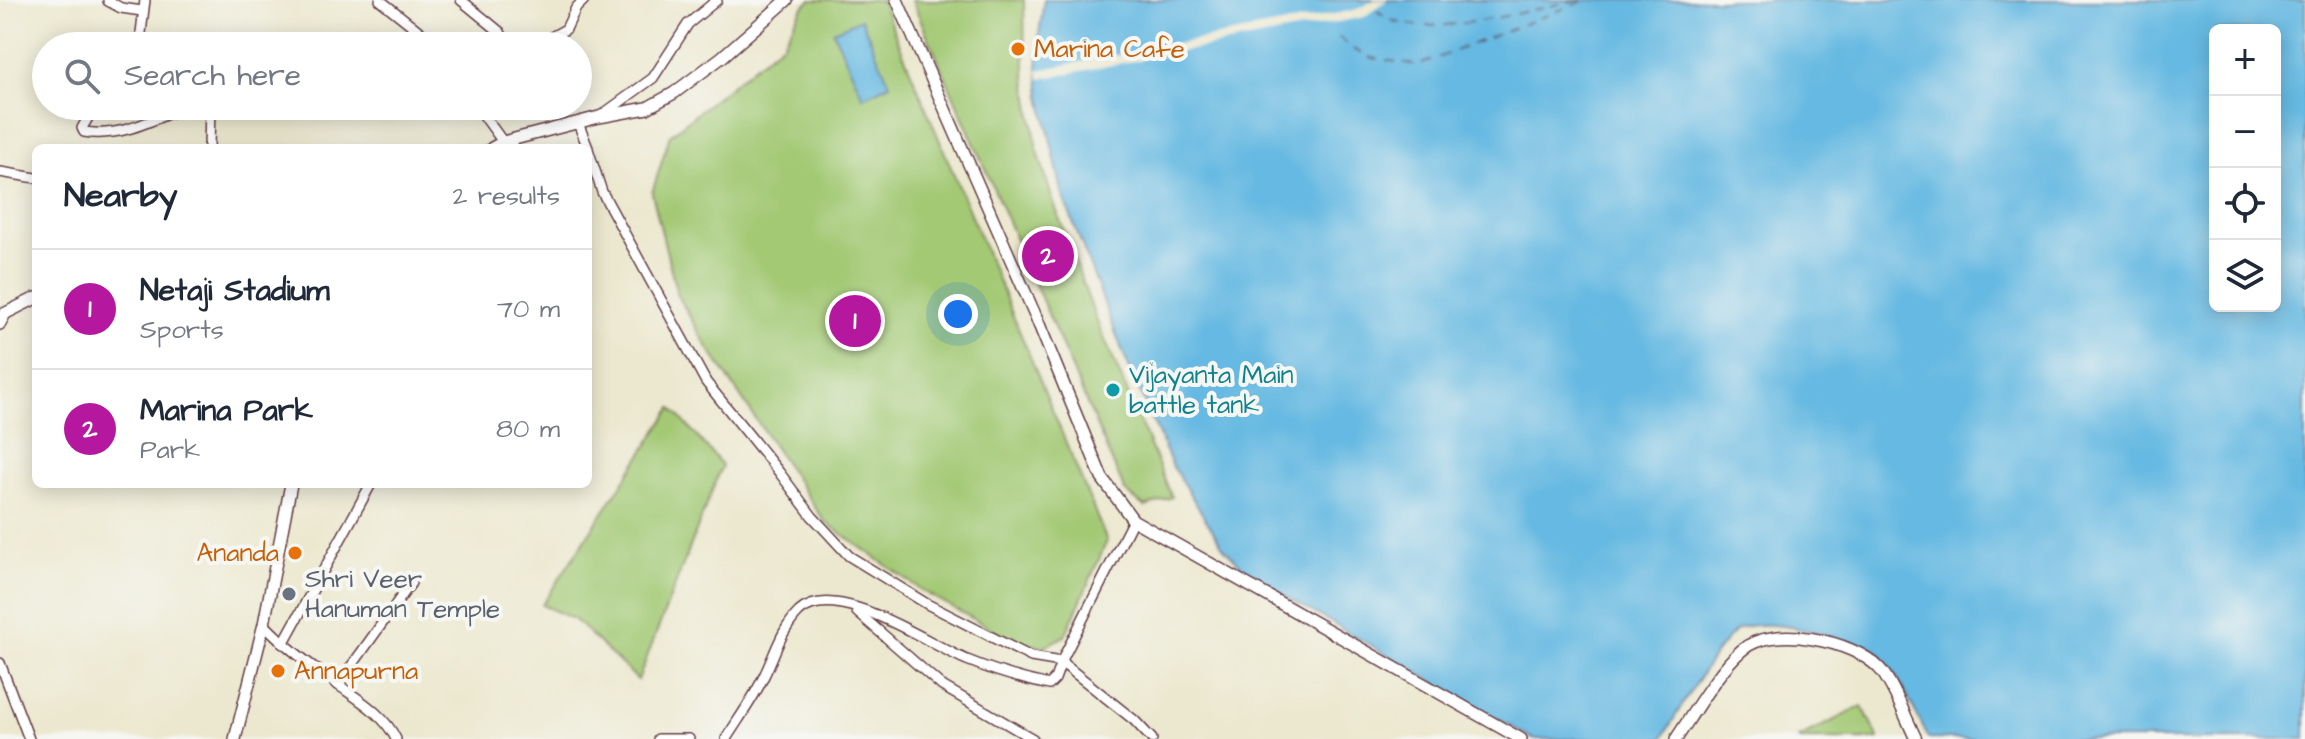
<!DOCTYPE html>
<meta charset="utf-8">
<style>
:root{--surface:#fff;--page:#f6f6f7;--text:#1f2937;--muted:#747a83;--line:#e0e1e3;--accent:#b5179e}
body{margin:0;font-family:"Architects Daughter",sans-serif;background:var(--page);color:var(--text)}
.controls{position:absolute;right:24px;top:24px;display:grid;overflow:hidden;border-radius:12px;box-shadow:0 4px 20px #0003}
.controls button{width:72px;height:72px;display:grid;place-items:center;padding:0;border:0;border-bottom:2px solid var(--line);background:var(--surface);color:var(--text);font:40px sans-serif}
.you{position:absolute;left:958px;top:314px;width:28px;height:28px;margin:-20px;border:6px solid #fff;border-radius:50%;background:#1a73e8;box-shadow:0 0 0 12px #1a73e833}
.badge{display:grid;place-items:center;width:52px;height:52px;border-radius:50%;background:var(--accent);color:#fff;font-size:26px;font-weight:700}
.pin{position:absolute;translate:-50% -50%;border:4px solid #fff;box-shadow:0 2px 8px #0006}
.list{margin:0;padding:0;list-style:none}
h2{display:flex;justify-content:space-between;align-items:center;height:104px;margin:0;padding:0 32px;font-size:34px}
h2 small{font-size:26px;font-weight:400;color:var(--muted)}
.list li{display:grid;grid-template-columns:52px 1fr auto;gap:24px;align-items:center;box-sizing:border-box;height:120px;padding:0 32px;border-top:2px solid var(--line)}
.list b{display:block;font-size:30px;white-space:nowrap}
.list p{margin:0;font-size:26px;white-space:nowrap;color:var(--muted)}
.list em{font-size:26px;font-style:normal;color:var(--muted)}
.icon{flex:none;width:44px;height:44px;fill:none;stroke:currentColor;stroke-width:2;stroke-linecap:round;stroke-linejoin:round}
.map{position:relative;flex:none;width:2305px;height:739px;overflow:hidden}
.search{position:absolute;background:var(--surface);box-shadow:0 4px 20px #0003;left:32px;top:32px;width:560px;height:88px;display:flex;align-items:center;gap:20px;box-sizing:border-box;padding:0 28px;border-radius:44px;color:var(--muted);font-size:30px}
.panel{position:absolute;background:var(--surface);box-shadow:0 4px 20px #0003;left:32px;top:144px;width:560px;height:344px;border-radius:12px}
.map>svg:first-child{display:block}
.green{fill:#a3c974;stroke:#767450;stroke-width:2}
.water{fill:#66b9e2;stroke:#586c86;stroke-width:2;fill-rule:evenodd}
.pier{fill:#ece8cf}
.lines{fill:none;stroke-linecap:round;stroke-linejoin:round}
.ferry{stroke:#54556b;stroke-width:2;stroke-dasharray:10 8;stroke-linecap:butt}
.minor-casing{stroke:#623d44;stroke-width:12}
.major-casing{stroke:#623d44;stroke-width:14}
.minor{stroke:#fff;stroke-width:9}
.major{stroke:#fff;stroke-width:11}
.food-dot{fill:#e8710a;stroke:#f6f6f2;stroke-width:3}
.culture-dot{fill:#0f9aa8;stroke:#f6f6f2;stroke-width:3}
.worship-dot{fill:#6b7280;stroke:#f6f6f2;stroke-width:3}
.labels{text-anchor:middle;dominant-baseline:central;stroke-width:8;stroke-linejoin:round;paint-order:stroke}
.food-label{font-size:26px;fill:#c56008;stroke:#f6f6f2;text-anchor:start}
.culture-label{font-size:26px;fill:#0d838f;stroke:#f6f6f2;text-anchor:start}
.worship-label{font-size:26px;fill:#5b616d;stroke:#f6f6f2;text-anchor:start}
</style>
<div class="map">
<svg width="2305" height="739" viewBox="0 0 2305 739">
<rect width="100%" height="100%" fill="#f6f6f2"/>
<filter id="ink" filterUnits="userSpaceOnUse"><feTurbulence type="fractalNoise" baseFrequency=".0125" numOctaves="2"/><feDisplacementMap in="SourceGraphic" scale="16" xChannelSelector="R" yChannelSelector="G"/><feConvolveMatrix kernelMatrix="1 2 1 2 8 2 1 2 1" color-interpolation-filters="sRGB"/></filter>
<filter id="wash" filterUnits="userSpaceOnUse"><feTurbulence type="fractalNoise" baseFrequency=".006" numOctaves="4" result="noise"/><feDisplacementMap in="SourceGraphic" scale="32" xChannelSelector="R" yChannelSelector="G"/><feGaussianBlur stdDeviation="1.8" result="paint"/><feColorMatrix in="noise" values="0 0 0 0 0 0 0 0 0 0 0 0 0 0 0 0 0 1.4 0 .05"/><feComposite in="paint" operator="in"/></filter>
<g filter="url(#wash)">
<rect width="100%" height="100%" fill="#ece8cf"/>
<g class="green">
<path d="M811 0H881L1107 541 1065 636 1043 647 1017 643 924 592 825 522 708 348 677 294 652 193 670 135 783 43 803 7Z"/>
<path d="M912 0H1024L1025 73 1037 148 1051 195 1095 317 1172 497 1145 507 1125 491Z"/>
<path d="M672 408 722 465 638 680 574 619 542 605Z"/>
<path d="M1862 706 1879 739H1797Z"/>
</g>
<g class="water">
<path d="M1044 0H2305V739H1929C1916 715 1893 660 1872 648 1840 639 1770 615 1739 629 1720 637 1675 717 1662 739H1533L1292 600 1246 571 1223 547 1173 467 1126 360 1063 196 1041 97 1038 70 1039 34ZM2215 30H2275V306H2215Z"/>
<path d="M861 19 890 84 863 97 833 31Z"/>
</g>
<path class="pier" d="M1374 0H1387L1364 17 1039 79 1038 70 1350 11 1360 8Z"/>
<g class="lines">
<g class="ferry">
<path d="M1376 10C1381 13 1386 18 1392 20 1432 38 1534 9 1578 0"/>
<path d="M1339 37 1351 48 1371 58 1419 65 1586 0"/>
</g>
</g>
</g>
<g filter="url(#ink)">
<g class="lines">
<defs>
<g id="minor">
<path d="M380 0 424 35 432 46"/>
<path d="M461 0 500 32 508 46"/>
<path d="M108 1 121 8 142 11"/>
<path d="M424 35 453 42 460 46"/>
<path d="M132 46 140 41 145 0"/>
<path d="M158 46H160"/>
<path d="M535 46 566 29 576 8 584 0"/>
<path d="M95 106 82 128 84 132C121 138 152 120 186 106"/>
<path d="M477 106 503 142 513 148"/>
<path d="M602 115 653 78 688 24 717 0"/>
<path d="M578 123 588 148"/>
<path d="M209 148 210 106"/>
<path d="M588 149 602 192 706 382 779 472 812 516 849 556 927 604 1031 657 1061 662 1133 520"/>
<path d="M0 172 36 178"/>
<path d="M0 325 6 314"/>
<path d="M857 612 942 686 1033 739"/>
<path d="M264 624C286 647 311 666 337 684 359 700 384 714 396 739"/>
<path d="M283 644 371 484"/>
<path d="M0 663 29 739"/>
<path d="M338 685 411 583"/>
<path d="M658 739H689"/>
<path d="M726 739C739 718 754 698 764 676 775 654 781 630 799 612 836 578 929 645 967 660 994 671 1021 679 1049 685L1055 679 1061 662 1134 720 1152 739"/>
</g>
<g id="major">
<path d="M897 0 1036 317 1102 478 1133 520 1521 739"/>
<path d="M492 148 503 142 599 117 647 108 674 93 722 57 787 0"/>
<path d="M0 316 36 298"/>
<path d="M235 739 264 624 291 484"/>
<path d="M1676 739C1693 714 1719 669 1742 650 1772 623 1854 641 1879 668 1892 681 1907 721 1916 739"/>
</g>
</defs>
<use href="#minor" class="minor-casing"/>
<use href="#major" class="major-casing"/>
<use href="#minor" class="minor"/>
<use href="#major" class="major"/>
</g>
</g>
<g class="food-dot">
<circle cx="1018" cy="49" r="8"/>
<circle cx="295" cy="553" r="8"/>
<circle cx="278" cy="671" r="8"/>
</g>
<circle class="culture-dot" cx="1113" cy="390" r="8"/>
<circle class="worship-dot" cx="289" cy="594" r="8"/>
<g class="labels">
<g class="food-label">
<text x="1034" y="49">Marina Cafe</text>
<text x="279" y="553" text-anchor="end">Ananda</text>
<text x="294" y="671">Annapurna</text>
</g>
<g class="culture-label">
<text x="1129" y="375">Vijayanta Main<tspan x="1129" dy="30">battle tank</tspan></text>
</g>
<g class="worship-label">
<text x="305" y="579">Shri Veer<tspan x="305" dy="30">Hanuman Temple</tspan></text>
</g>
</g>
</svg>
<div class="controls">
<button>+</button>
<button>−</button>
<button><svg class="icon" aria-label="locate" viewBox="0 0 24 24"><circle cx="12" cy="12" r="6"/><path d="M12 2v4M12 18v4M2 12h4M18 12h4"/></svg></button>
<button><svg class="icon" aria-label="layers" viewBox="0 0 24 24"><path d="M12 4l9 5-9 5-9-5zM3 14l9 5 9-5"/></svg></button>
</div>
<div class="you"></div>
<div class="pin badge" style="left:855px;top:321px">1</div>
<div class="pin badge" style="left:1048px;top:256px">2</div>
<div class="search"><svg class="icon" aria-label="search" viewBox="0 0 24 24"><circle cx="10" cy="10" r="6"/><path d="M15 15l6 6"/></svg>Search here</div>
<section class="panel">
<h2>Nearby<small>2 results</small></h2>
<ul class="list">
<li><span class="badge">1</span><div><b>Netaji Stadium</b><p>Sports</p></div><em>70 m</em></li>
<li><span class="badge">2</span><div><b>Marina Park</b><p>Park</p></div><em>80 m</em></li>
</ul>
</section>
</div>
